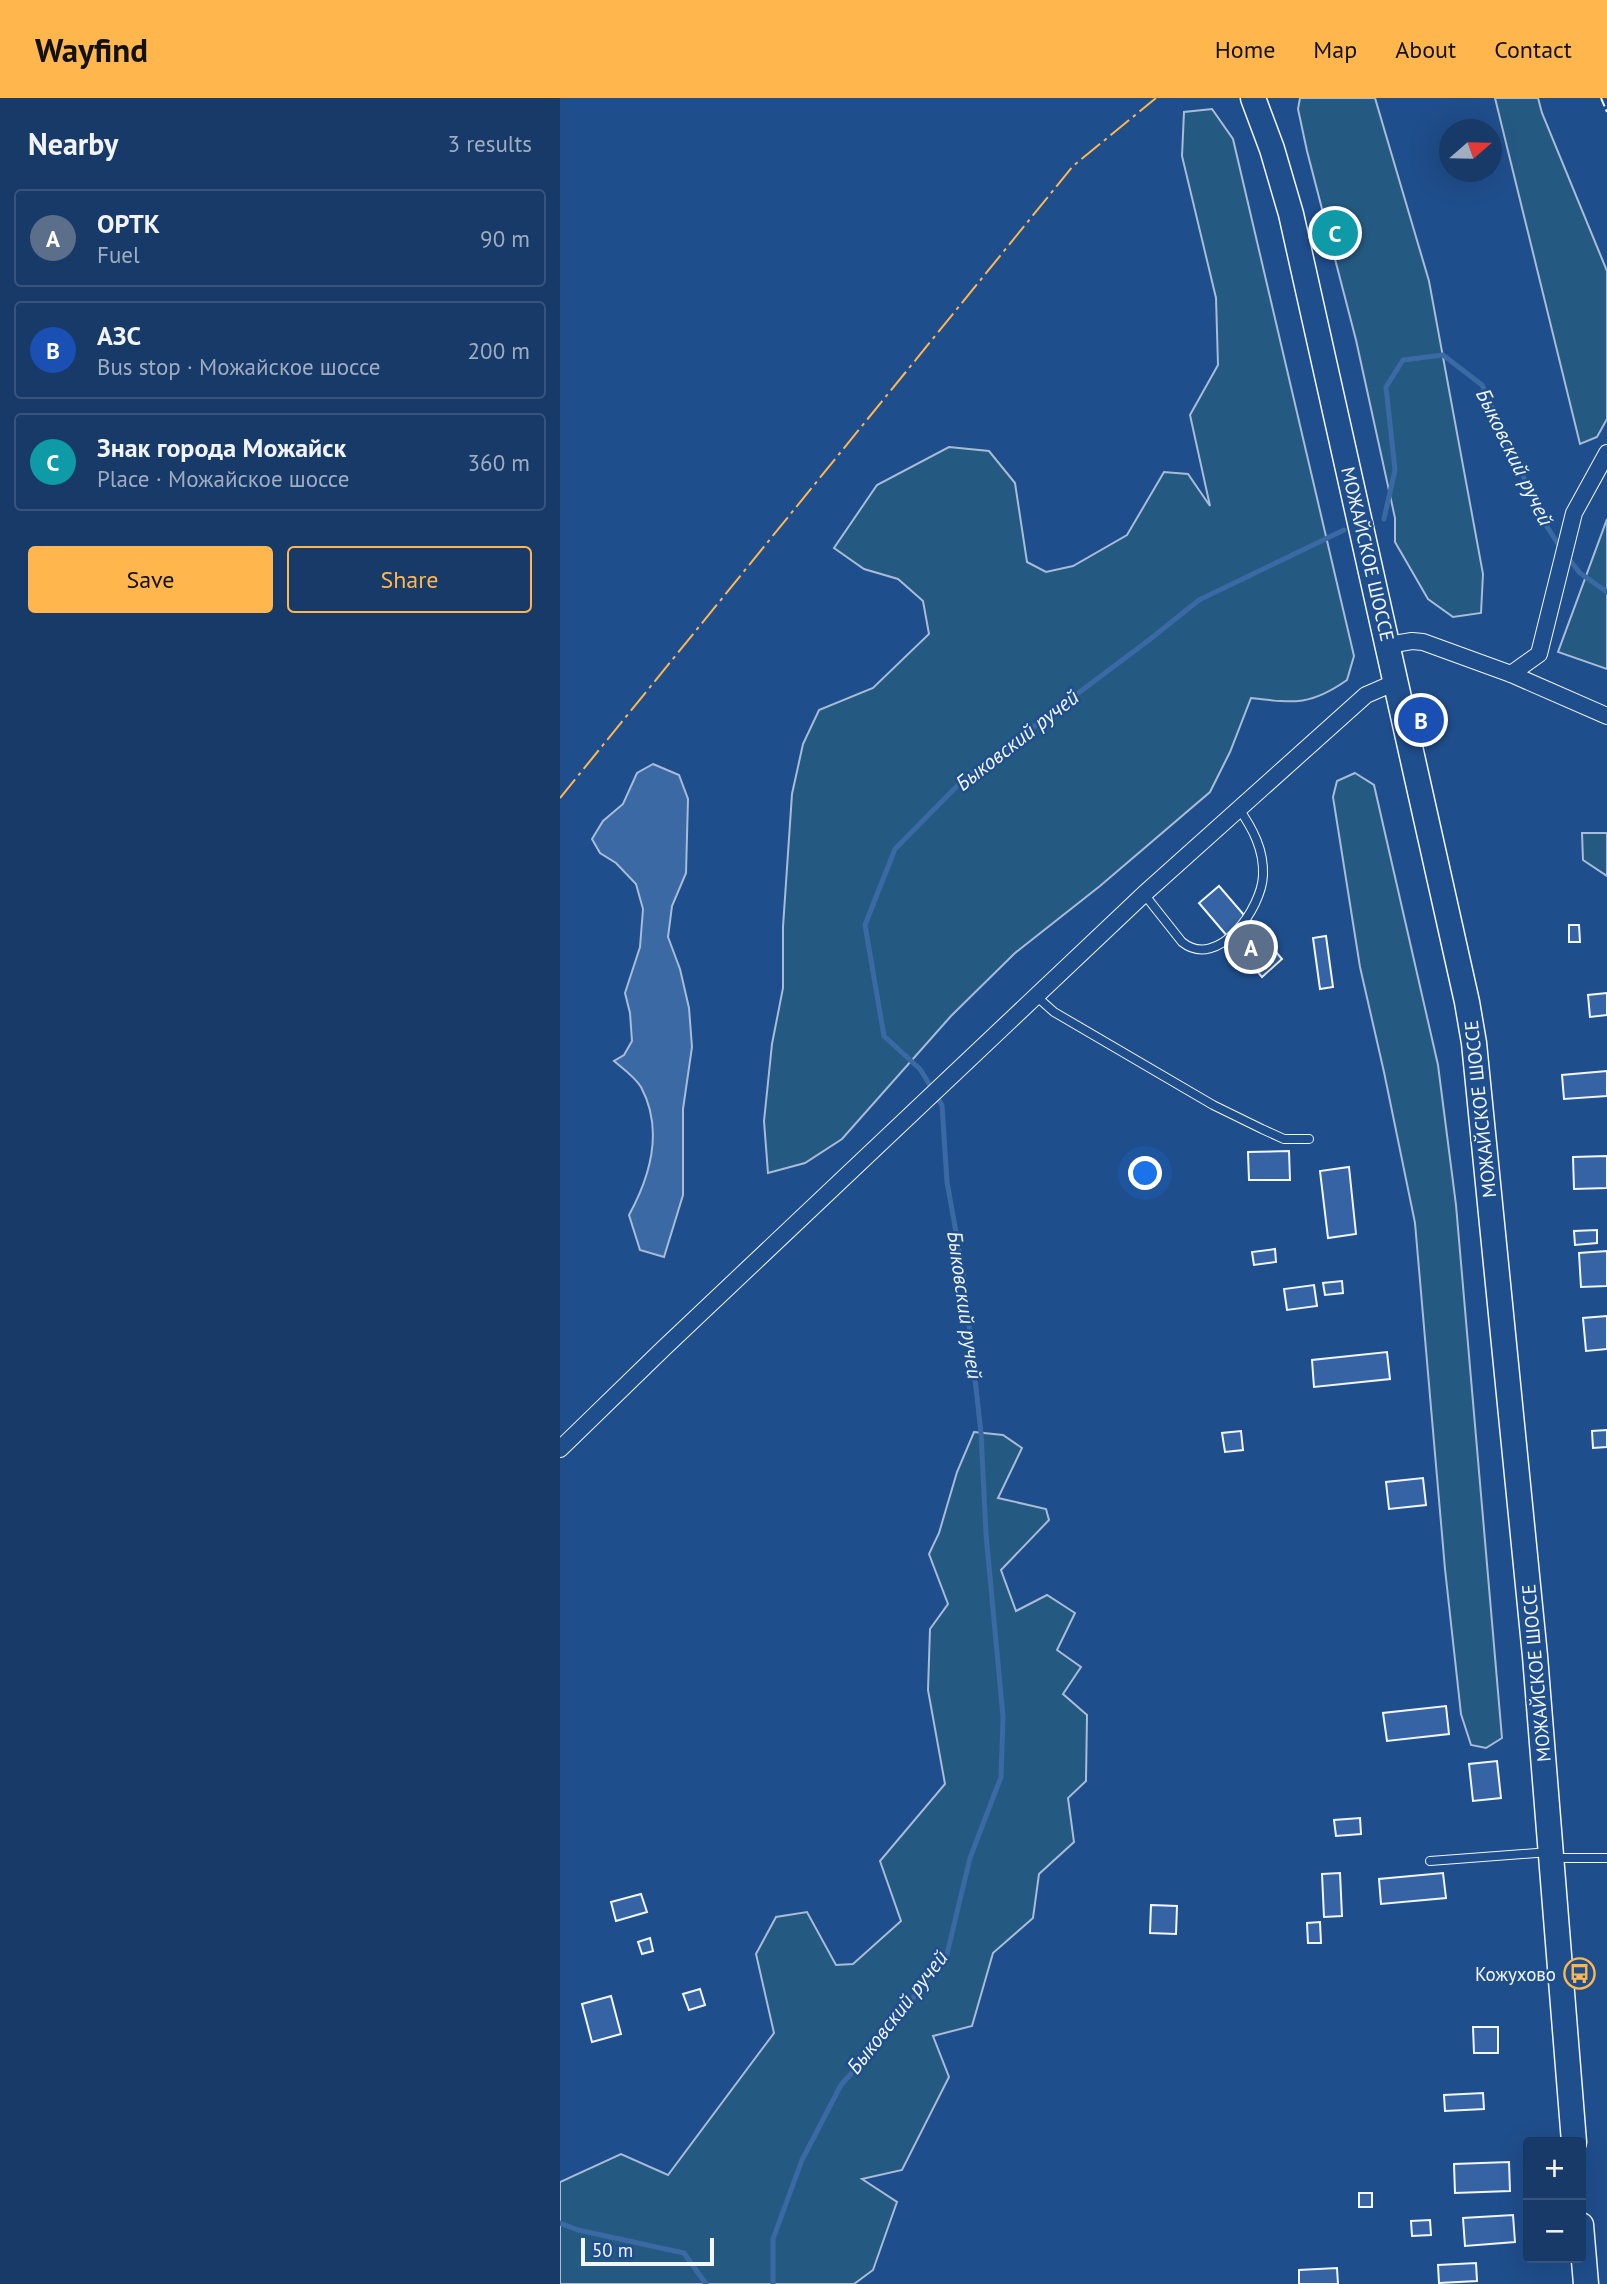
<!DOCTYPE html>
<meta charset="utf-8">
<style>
:root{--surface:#173a69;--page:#244571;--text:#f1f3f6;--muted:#9eadc0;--line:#36547d;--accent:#ffb74d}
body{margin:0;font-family:"PT Sans",sans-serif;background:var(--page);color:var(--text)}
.controls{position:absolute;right:21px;bottom:21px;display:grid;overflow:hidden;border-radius:7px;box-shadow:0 7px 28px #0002}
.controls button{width:63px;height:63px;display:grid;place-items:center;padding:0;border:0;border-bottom:2px solid var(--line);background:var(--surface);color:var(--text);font:35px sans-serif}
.compass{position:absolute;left:879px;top:21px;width:63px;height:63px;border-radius:50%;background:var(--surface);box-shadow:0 7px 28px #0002;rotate:70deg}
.scale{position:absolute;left:21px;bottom:18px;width:133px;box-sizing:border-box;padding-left:7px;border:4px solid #f2f6ff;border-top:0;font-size:19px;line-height:24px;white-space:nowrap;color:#f2f6ff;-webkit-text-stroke:5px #1f4e8c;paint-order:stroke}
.you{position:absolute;left:586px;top:1076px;width:24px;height:24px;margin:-18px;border:5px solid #fff;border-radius:50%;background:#1a73e8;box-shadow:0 0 0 10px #1a73e833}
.badge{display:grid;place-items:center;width:46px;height:46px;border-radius:50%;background:var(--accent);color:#fff;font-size:23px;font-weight:700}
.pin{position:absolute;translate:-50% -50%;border:4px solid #fff;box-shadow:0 2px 7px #0006}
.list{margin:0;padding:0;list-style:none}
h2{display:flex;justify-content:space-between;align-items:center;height:91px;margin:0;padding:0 28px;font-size:30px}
h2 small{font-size:23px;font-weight:400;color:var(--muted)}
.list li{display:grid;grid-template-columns:46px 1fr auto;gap:21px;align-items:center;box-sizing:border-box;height:98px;margin:0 14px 14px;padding:0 14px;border:2px solid var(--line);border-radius:7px}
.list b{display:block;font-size:26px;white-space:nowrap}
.list p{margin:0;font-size:23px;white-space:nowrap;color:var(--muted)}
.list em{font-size:23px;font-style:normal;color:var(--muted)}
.actions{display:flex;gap:14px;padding:21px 28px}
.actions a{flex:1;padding:16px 0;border:2px solid var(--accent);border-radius:7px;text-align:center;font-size:24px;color:var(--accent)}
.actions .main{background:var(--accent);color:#111}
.map{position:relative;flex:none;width:1047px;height:2186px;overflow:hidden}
header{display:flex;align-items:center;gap:42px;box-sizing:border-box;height:98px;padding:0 35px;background:var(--accent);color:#111}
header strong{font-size:33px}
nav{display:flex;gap:38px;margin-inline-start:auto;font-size:24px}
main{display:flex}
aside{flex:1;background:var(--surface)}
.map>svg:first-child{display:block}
.green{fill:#245a82;stroke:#a8bbd7;stroke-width:2}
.water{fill:#3b69a3;stroke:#a8bbd7;stroke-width:2}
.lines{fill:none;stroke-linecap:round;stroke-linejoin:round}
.stream{stroke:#3b69a3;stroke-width:5}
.building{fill:#3563a3;stroke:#f2f6ff;stroke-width:2}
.lane-casing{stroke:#f2f6ff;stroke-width:10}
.street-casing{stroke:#f2f6ff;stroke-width:18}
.primary-casing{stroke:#f2f6ff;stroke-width:27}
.lane{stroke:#1f4e8c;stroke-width:8}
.street{stroke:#1f4e8c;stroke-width:16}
.primary{stroke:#1f4e8c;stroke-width:24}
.fence{stroke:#f2f6ff;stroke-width:2;stroke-dasharray:9 3.5;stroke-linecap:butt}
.power{stroke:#ffb74d;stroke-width:2;stroke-dasharray:24 5 3.5 5;stroke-linecap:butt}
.labels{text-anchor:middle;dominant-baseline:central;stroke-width:5;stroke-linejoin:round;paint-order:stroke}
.street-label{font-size:19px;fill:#f2f6ff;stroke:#1f4e8c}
.poi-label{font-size:19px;fill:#f2f6ff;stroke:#1f4e8c;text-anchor:end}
.water-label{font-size:21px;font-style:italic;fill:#f2f6ff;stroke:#1f4e8c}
</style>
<header>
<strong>Wayfind</strong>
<nav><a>Home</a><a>Map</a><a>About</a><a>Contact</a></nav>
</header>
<main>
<aside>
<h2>Nearby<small>3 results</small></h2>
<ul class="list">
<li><span class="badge" style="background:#5c6f8a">A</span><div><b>ОРТК</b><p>Fuel</p></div><em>90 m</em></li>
<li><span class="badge" style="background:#1a4fb4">B</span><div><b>АЗС</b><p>Bus stop · Можайское шоссе</p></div><em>200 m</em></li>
<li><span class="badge" style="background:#0f9aa8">C</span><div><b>Знак города Можайск</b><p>Place · Можайское шоссе</p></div><em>360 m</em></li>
</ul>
<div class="actions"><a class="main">Save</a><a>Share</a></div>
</aside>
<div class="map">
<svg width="1047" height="2186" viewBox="0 0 1047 2186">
<rect width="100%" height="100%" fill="#1f4e8c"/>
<g class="green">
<path d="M740 0H815L869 183 923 476 921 515 893 519 868 501 835 444V420L796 242 747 53 738 11Z"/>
<path d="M935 0H978L982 15 1047 173V321L1037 339 1020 346Z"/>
<path d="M652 11 673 41 794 558 787 582C750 608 734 605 691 600L670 654 650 694 540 788 455 855 391 918 282 1041 245 1065 208 1075 204 1023 212 946 223 890V829L232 696 243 646 259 612 313 590 369 536 363 503 338 481 304 471 274 450 317 387 389 349 429 353 455 385 467 464 486 474 513 468 567 437 604 374 628 376 650 408 630 317 658 267 656 200 622 58 624 14Z"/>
<path d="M1047 421V571L998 554Z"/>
<path d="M795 675 814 687 878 967 896 1107 942 1640 926 1650 911 1647 901 1616 885 1471 855 1125 824 974 800 869 773 699 777 683Z"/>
<path d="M1022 735H1047V778L1023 762Z"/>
<path d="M414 1334 443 1337 462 1350 438 1400 486 1411 489 1422 441 1472 456 1513 487 1497 515 1515 497 1552 521 1569 503 1596 527 1617 526 1683 508 1700 514 1744 479 1776 473 1820 433 1855 412 1928 373 1938 389 1979 342 2072 302 2081 337 2104 313 2172 294 2186H0V2084L61 2056 108 2077 214 1935 196 1856 216 1819 247 1814 276 1867 293 1866 341 1823 320 1763 385 1686 368 1592 370 1531 388 1506 369 1456 379 1435 397 1374Z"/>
</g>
<path class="water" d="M93 666 119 677 128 701 126 775 112 808 108 839 120 871 129 910 132 949 123 1011V1097L104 1159 80 1152 69 1117C91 1077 104 1032 81 989 75 979 62 970 54 963L64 957 72 943 70 915 65 895 80 849 83 811 76 786 56 765 40 755 32 741 43 723 63 706 77 675Z"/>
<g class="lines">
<g class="stream">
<path d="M824 421 835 372 826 289 843 262 883 257 922 287 984 424 1002 452"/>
<path d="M1008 460 1020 475 1047 494"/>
<path d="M0 2125 18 2132 124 2155 146 2186"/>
<path d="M213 2186V2141L242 2062 281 1987 319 1944 387 1856 410 1760 441 1679 443 1619 426 1436 421 1335 403 1173 387 1084 382 1007 360 971 324 938 305 827 335 751 405 680 589 542 639 502 784 432"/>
</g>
</g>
<g class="building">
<path d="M659 788 722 861 702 879 639 805Z"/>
<path d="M1009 827H1019L1020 844H1009Z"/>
<path d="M766 838 773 889 760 891 753 840Z"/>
<path d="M1047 895V917L1030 919 1028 897Z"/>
<path d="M1047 973V998L1004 1001 1002 977Z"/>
<path d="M729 1053 730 1082H689L688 1054Z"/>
<path d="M1047 1058V1090L1014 1091 1013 1059Z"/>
<path d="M789 1069 796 1136 768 1140 760 1073Z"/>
<path d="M1037 1132V1145L1015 1147 1014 1133Z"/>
<path d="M715 1151 716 1164 694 1167 692 1154Z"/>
<path d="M1047 1153V1188L1021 1189 1019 1155Z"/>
<path d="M782 1183 783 1195 765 1197 763 1185Z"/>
<path d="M754 1187 757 1208 727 1212 724 1191Z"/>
<path d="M1047 1218V1251L1026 1253 1023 1220Z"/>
<path d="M827 1254 830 1281 754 1289 752 1262Z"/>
<path d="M1047 1332V1349L1033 1350 1032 1333Z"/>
<path d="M681 1333 683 1352 665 1354 662 1335Z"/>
<path d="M863 1380 866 1407 829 1411 826 1384Z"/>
<path d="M886 1608 889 1636 827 1643 823 1615Z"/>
<path d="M937 1663 941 1700 913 1703 909 1666Z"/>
<path d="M800 1720 801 1736 776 1738 774 1722Z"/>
<path d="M780 1775 782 1818 764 1819 762 1776Z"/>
<path d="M883 1775 886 1800 821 1806 819 1781Z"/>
<path d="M81 1796 87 1814 56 1823 51 1804Z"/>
<path d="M591 1807 617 1808 616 1836 590 1835Z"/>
<path d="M760 1824 761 1845H748L747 1825Z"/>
<path d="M90 1840 93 1853 82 1856 78 1844Z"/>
<path d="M140 1891 145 1907 129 1912 123 1896Z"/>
<path d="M51 1898 61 1936 32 1944 22 1906Z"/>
<path d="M913 1929H938V1955H914Z"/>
<path d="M923 1995 924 2011 885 2013 884 1997Z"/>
<path d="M949 2064 950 2093 895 2095 894 2066Z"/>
<rect x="799" y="2095" width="13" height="14"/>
<path d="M953 2117 955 2144 905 2148 903 2120Z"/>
<path d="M870 2122 871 2137 852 2138 851 2123Z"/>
<path d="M916 2165 917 2183 879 2185 878 2167Z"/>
<path d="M777 2170 778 2186H739V2172Z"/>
</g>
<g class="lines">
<defs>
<g id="lane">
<path d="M584 796 622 844C658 873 702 810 703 777 704 752 693 731 679 711"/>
<path d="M476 898 494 914 653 1007 702 1031 724 1041H749"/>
<path d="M995 1760H1047"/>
<path d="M870 1763 989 1754"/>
</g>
<g id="street">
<path d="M828 547 852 543 863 544 951 576 1047 618"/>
<path d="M951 576 979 556 1014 415 1047 355"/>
<path d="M0 1351 104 1250 584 796 806 597 836 584"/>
</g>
<g id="primary">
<path d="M693 0 712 51 731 116 907 904 914 945 975 1558 1014 2044"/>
<path d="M1021 2127 1026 2186"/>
</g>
</defs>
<use href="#lane" class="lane-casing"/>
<use href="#street" class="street-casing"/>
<use href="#primary" class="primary-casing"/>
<use href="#lane" class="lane"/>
<use href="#street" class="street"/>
<use href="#primary" class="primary"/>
<path class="fence" d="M1041 0 1047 14"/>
<path class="power" d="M0 700 513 68 596 0"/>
</g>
<defs>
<symbol id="bus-ring" viewBox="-11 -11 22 22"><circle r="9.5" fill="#1f4e8c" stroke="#ffb74d" stroke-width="1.5"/><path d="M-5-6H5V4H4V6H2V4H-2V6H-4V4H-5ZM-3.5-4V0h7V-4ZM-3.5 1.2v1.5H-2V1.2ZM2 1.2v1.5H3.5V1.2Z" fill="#ffb74d"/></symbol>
</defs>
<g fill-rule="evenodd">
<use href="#bus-ring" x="1002" y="1858" width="35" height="35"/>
</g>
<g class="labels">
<g class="street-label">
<text transform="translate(808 456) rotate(77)">МОЖАЙСКОЕ ШОССЕ</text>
<text transform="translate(920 1011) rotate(-96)">МОЖАЙСКОЕ ШОССЕ</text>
<text transform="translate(976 1575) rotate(-95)">МОЖАЙСКОЕ ШОССЕ</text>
</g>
<g class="poi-label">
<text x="996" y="1876">Кожухово</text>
</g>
<g class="water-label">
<text transform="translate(955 359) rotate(64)">Быковский ручей</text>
<text transform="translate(457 642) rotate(-38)">Быковский ручей</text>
<text transform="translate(405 1207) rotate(82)">Быковский ручей</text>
<text transform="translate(337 1914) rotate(-52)">Быковский ручей</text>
</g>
</g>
</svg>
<div class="controls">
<button>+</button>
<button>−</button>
</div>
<svg class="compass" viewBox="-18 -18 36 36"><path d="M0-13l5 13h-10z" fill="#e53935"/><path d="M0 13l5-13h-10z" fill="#9eadc0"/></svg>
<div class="scale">50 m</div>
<div class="you"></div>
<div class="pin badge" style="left:691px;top:849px;background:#5c6f8a">A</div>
<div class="pin badge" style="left:861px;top:622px;background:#1a4fb4">B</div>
<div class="pin badge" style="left:775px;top:135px;background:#0f9aa8">C</div>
</div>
</main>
